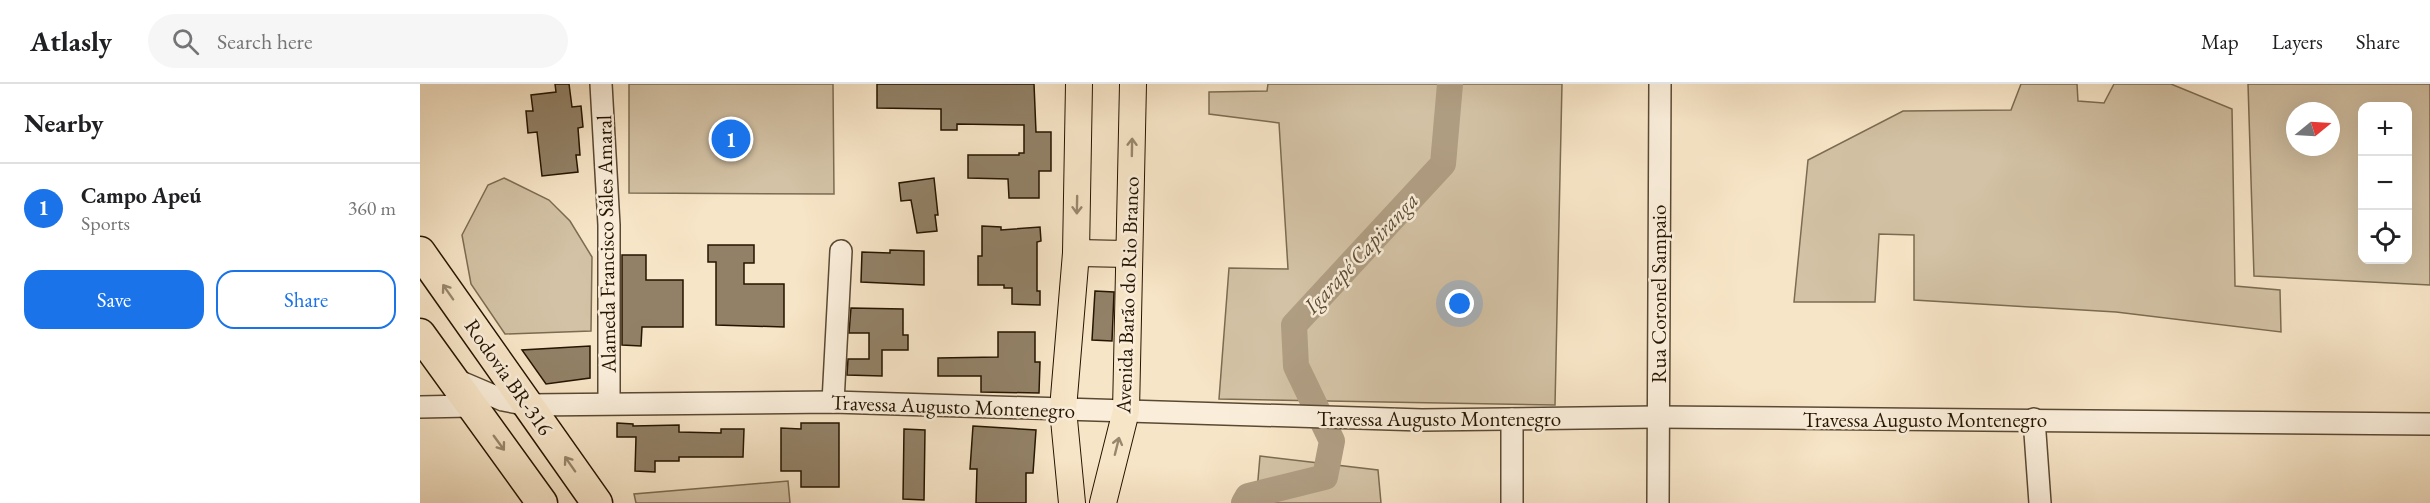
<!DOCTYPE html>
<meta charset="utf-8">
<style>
:root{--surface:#fff;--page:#f6f6f6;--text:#202124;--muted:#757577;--line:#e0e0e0;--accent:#1a73e8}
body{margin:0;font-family:"EB Garamond",serif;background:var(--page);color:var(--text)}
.controls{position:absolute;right:18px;top:18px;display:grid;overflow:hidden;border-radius:12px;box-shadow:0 6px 24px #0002}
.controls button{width:54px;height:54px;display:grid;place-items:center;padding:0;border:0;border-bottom:2px solid var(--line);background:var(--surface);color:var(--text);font:30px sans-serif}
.compass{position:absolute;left:1866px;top:18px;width:54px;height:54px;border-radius:50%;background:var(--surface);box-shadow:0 6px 24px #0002;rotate:72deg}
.you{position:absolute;left:1040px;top:220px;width:21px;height:21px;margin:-15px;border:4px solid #fff;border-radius:50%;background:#1a73e8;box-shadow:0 0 0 9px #1a73e833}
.badge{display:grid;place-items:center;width:39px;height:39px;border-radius:50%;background:var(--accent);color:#fff;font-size:20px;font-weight:700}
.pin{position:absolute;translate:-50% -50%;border:3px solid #fff;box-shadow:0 2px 6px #0006}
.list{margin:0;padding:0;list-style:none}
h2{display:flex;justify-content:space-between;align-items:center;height:78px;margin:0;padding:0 24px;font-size:26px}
h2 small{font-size:20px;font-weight:400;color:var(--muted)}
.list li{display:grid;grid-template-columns:39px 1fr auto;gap:18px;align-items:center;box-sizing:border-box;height:90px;padding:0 24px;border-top:2px solid var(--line)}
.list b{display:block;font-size:22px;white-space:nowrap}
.list p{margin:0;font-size:20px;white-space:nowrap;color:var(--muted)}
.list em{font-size:20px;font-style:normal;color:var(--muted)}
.actions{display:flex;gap:12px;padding:18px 24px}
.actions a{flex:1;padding:14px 0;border:2px solid var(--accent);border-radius:18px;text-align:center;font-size:21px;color:var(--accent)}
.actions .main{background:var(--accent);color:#fff}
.icon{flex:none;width:33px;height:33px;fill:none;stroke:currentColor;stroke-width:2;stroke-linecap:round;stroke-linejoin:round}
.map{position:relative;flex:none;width:2010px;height:419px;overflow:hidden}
header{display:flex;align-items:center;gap:36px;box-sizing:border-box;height:84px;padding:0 30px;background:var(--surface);border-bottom:2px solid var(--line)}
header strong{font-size:28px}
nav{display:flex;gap:33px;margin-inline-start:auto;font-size:21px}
.search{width:420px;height:54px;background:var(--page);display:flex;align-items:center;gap:15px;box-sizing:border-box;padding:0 21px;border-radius:33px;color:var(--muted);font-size:22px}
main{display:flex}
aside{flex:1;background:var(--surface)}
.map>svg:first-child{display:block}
.green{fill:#d3c2a5;stroke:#7c6c52;stroke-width:1.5;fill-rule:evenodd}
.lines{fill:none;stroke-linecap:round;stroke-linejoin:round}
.river{stroke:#b09e83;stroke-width:26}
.building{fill:#928167;stroke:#251500;stroke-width:1.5}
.minor-casing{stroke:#5a4932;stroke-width:24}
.major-casing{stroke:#251500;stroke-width:28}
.highway-casing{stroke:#251500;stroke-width:33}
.minor{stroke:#faeedb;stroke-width:21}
.major{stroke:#f7e5c7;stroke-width:26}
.highway{stroke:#f7e5c7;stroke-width:30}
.oneway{stroke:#98876d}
.labels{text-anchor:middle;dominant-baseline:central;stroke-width:5;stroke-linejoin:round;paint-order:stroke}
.street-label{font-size:21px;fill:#251500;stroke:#faeedb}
.water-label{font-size:22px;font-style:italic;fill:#5d4c34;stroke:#faeedb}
</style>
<header>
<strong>Atlasly</strong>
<div class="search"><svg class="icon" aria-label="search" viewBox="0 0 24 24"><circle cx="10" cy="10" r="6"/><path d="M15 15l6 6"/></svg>Search here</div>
<nav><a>Map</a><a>Layers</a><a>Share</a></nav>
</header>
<main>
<aside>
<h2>Nearby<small></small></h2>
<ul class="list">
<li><span class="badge">1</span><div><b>Campo Apeú</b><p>Sports</p></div><em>360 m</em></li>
</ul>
<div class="actions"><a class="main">Save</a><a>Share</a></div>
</aside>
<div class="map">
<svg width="2010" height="419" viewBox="0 0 2010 419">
<rect width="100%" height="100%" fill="#f7e5c7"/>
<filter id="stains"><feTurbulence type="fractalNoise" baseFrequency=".00333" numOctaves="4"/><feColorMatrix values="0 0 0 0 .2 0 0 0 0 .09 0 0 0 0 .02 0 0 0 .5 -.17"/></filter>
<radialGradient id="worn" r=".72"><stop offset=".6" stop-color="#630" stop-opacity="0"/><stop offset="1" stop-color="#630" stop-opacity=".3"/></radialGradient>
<g class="green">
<path d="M209 0H413L414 110 209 109Z"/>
<path d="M848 0H1142L1135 321 799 315 809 184 868 185 859 39 789 30V8L847 7Z"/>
<path d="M1601 0H1657L1658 17 1684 19 1694 0H1751L1812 25 1815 202 1860 206 1861 248 1696 228 1494 216V151L1459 150 1455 218H1374L1388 76 1483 27 1591 26Z"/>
<path d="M1828 0H2010V201L1834 192ZM1942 22H1988V176H1942ZM1875 27H1911V63H1875Z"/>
<path d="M84 94 129 116 150 137 172 173 171 247 85 250 51 200 42 151 68 101Z"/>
<path d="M840 372 958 386 961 419H836Z"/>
<path d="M368 397 370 419H216L214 410Z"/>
</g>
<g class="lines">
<path class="river" d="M824 419 828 412 905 393 912 357 876 282 874 241 1023 80 1030 0"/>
</g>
<g class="building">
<path d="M135 0H149L152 23 161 22 163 43 158 44 160 71H156L158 88 122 92 117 48 108 49 106 27H113L111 11 136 8Z"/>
<path d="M457 0H614L616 48H631V87H619V114H589L588 95 548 94V71H599V69H604V41L537 40V46H521V25L457 24Z"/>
<path d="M514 94 518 131H515L517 147 497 149 491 116 481 117 479 99Z"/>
<path d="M562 142 581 143V146L620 143 621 157 617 158V207H620V221L592 220V204H584V201H558V172H562Z"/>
<path d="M288 161H334V179H324V200H364V243L296 241V178H288Z"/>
<path d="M470 166 504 167V201L441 198 442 168 470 169Z"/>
<path d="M202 171H226V196H263V243H222L221 262 202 261Z"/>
<path d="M675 207 694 208 692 257 672 256Z"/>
<path d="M431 224 483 225V251H488V266H462V292L427 291 428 275H449V249H429Z"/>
<path d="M578 248H615V278H620L619 309 561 308V292H518V274L578 273Z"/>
<path d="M170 262V294L126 300 102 266Z"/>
<path d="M197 339 213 340V342L259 341V348L301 349V345H324L323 373H259V377H235V388L215 387 216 353H197Z"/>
<path d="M381 339H419V403H381V387H361V344L381 345Z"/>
<path d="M553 342 616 346 613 389H606V419H556L557 385H550Z"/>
<path d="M484 345 505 346 504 416 483 415Z"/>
</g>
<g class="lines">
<defs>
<g id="minor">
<path d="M181 0 189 141V319"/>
<path d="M36 296 83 316 109 321 413 318 1002 336 1237 333 2010 340"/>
<path d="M413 318 421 167"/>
<path d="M0 323 50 322"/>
<path d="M1614 335 1620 419"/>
<path d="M1092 419V335"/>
<path d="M1238 419 1240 0"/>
</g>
<g id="major">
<path d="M656 169 709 170"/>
<path d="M652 419 643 325 656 169 659 0"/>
<path d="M683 419 706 327 713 0"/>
</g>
<g id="highway">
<path d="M0 168 177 419"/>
<path d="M0 250 122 419"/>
</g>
</defs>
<use href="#minor" class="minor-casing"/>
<use href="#major" class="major-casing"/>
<use href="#highway" class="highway-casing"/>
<use href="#minor" class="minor"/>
<use href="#major" class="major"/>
<use href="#highway" class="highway"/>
</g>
<defs><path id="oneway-shaft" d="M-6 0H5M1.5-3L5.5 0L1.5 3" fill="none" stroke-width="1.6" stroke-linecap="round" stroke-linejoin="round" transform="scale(1.5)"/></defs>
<g class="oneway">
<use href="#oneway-shaft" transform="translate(712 63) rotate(-89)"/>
<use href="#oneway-shaft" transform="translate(657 121) rotate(91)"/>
<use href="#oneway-shaft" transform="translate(28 208) rotate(-125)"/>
<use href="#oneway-shaft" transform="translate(79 359) rotate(54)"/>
<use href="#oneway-shaft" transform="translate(697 362) rotate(-76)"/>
<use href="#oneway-shaft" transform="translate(150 380) rotate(-125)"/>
</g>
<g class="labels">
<g class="street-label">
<text transform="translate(186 160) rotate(-91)">Alameda Francisco Sáles Amaral</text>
<text transform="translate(1238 210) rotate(-90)">Rua Coronel Sampaio</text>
<text transform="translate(707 211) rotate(-88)">Avenida Barão do Rio Branco</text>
<text transform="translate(89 293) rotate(55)">Rodovia BR-316</text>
<text transform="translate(533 322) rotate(2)">Travessa Augusto Montenegro</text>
<text x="1019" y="334">Travessa Augusto Montenegro</text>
<text x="1505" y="335">Travessa Augusto Montenegro</text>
</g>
<g class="water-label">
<text transform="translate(941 169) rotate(-47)">Igarapé Capiranga</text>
</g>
</g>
<rect width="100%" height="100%" filter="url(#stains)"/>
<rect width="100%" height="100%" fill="url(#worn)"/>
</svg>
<div class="controls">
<button>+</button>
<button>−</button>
<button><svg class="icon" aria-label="locate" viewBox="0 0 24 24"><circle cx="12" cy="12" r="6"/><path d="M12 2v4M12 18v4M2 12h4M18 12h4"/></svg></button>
</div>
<svg class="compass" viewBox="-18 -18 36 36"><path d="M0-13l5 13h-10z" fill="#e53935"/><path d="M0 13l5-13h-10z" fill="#757577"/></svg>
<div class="you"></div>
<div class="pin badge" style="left:311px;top:55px">1</div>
</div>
</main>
